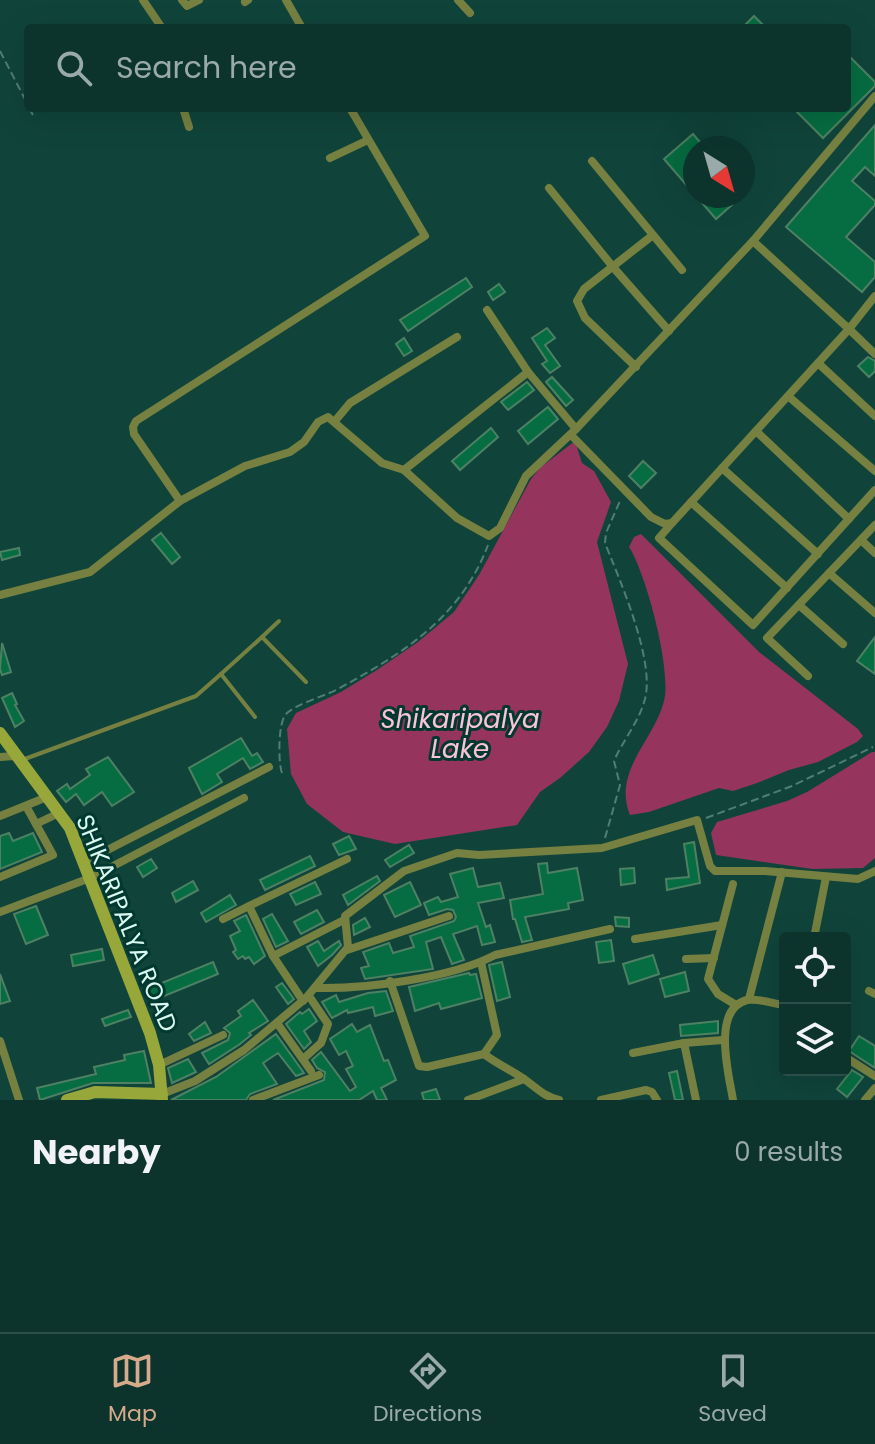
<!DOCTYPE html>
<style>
:root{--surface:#0c332c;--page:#1a3f38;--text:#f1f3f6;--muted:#9aaaa9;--line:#2c4e48;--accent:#d6ab8b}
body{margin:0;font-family:Poppins,sans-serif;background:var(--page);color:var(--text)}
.controls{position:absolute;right:24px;bottom:24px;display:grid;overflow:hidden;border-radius:8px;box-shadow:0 8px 32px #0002}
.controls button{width:72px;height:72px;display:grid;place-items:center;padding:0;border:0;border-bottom:2px solid var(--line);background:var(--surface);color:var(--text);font:40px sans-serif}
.compass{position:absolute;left:683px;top:136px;width:72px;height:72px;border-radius:50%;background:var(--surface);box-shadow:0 8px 32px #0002;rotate:143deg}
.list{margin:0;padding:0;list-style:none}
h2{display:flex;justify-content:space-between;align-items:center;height:104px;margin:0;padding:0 32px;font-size:34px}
h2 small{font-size:26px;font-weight:400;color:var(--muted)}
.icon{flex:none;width:44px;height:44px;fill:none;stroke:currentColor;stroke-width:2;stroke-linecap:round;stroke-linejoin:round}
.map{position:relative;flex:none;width:875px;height:1100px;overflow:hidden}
.search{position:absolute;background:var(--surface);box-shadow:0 8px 32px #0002;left:24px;right:24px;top:24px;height:88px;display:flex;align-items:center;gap:20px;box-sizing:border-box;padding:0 28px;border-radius:8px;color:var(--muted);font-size:30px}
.sheet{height:232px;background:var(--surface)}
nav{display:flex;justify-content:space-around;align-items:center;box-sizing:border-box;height:112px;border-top:2px solid var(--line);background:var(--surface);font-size:22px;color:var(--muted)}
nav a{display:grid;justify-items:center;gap:4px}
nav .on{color:var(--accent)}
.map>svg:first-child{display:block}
.water{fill:#95345d}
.building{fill:#066c41;stroke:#4e8063;stroke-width:2}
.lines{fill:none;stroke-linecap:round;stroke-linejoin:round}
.path{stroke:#507d74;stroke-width:2;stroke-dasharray:8 4;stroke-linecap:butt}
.lane{stroke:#768041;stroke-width:4}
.street{stroke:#768041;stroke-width:8}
.secondary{stroke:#97a73a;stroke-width:12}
.labels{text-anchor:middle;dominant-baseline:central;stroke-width:6;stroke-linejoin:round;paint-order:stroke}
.street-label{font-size:24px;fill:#dafaf1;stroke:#013930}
.water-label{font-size:26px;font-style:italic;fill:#fbc4d6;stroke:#013930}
</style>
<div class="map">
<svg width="875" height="1100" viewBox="0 0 875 1100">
<rect width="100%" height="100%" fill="#10443a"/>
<g class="water">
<path d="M575 441 582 463 594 471 611 502 597 542 628 664 619 701 607 727 589 752 560 778 540 792 517 825 395 844 343 832 307 804 291 774 287 729 296 713 341 692 377 670 418 642 454 612 479 575 531 479 541 467Z"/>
<path d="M641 534 759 652 858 729 863 736 857 742 818 762 789 770 757 783 733 791 719 788 649 812 630 815C612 771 655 739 664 701 672 670 646 573 629 547L634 537Z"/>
<path d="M872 752H875V858L863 868 813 869 716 855 711 833 717 822 787 801 807 792Z"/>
</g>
<g class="building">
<path d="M754 16 766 28H742Z"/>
<path d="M847 54 875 82V86L823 138 793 108H847Z"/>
<path d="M875 125V176L865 167 852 181 875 201V205L846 237 875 262V277L862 292 786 227Z"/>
<path d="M693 134 705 148H695V195L664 159Z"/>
<path d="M696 196H742L716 219Z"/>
<path d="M466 278 472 287 408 331 400 320Z"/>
<path d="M499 284 505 292 493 300 488 292Z"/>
<path d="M547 328 555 338 545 345 560 366 550 373 542 364 547 361 532 338Z"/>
<path d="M404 338 412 351 404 356 396 344Z"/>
<path d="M868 357 875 361V371L869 377 858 366Z"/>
<path d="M552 377 573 400 566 406 546 382Z"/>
<path d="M527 382 534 390 508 410 501 402Z"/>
<path d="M548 407 558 419 528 444 518 431Z"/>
<path d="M491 428 498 437 460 470 452 461Z"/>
<path d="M643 461 656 473 641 488 629 476Z"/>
<path d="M161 533 180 557 172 564 152 540Z"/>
<path d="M19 548 20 555 2 560 0 552Z"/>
<path d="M875 637V674L857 661Z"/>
<path d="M2 643 11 672 2 675 0 669Z"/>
<path d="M12 693 17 704 15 705 24 721 15 727 2 698Z"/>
<path d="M241 738 252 756 257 753 263 762 250 769 243 758 217 774 222 782 202 794 189 768Z"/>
<path d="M108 757 134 792 112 806 102 792 84 805 76 794 66 802 57 791 67 784 70 789 90 775 86 769Z"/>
<path d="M9 833 13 841 33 833 42 852 0 869V836Z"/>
<path d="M349 836 356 849 339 855 333 844Z"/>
<path d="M694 842 700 883 667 890 666 879 689 877 684 844Z"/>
<path d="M409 845 414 853 390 867 385 860Z"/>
<path d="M310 856 315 866 265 890 260 880Z"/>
<path d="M151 859 157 868 143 877 137 867Z"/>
<path d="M547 863 548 873 577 868 583 900 568 903 569 909 525 917 532 940 522 942 515 919H513L510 900 543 894 538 864Z"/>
<path d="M473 868 478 887 500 883 504 898 478 903 486 927 490 925 495 942 482 945 477 926 453 934 464 960 452 964 441 937 426 942 433 969 365 979 361 968 369 966 363 952 389 943 393 953 414 947 410 936 454 921 456 917 453 910 447 909 429 915 424 903 438 897 441 902 458 897 450 874Z"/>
<path d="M634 868 635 883 621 885 620 869Z"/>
<path d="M377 876 380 881 348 905 343 895Z"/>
<path d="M193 881 198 890 176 902 172 893Z"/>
<path d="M315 882 321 894 296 905 290 894Z"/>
<path d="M410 882 421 905 395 917 384 895Z"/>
<path d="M230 895 236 905 206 922 201 913Z"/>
<path d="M36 906 48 935 26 944 14 914Z"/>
<path d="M317 910 324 922 301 934 294 922Z"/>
<path d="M272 914 288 941 276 947 263 919Z"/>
<path d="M246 915 265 956 254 964 249 957 245 959 243 956 238 959 233 952 236 950 230 936 240 931 234 921Z"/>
<path d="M615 917 629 918V927L616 926Z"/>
<path d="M365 918 370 927 354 935 353 925Z"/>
<path d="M611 940 614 961 599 963 596 942Z"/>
<path d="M318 941 324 951 339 941 341 945 332 955 318 966 307 947Z"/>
<path d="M102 949 104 960 73 966 71 955Z"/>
<path d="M653 955 659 974 629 984 623 964Z"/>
<path d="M213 962 218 974 152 1001 147 989Z"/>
<path d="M502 962 510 997 497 1001 489 965Z"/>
<path d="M685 972 689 991 665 997 660 979Z"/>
<path d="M469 973 470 975 476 974 482 998 441 1009 439 1003 415 1011 409 987Z"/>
<path d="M0 974 10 1001 0 1004Z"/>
<path d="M282 983 294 999 288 1004 276 987Z"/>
<path d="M386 991 393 1011 375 1016 373 1007 348 1013 347 1010 332 1018 322 1002 336 995 339 1002 368 993Z"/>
<path d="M253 1000 268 1021 249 1033 251 1035 240 1044 209 1064 202 1053 228 1040 230 1033 224 1028 241 1016 238 1011Z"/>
<path d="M309 1009 317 1021 304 1031 311 1042 304 1049 286 1024 300 1012 302 1014Z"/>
<path d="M128 1010 131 1017 105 1026 102 1019Z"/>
<path d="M718 1021V1033L681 1036 680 1025Z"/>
<path d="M205 1022 211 1033 194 1041 189 1034Z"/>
<path d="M352 1024 357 1032 370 1025 384 1061 388 1060 396 1080 381 1088 387 1100H377L373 1091 359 1100H273L324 1080 325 1072 317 1068 312 1060 321 1052 350 1091 356 1087 346 1069 353 1066 346 1051 339 1055 330 1039Z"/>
<path d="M276 1034 304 1073 296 1076 278 1053 263 1063 277 1084 250 1094 246 1100H171L216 1077Z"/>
<path d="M859 1036 875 1046V1068L849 1051Z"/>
<path d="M144 1051 151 1083H93L40 1100 37 1088 96 1074 94 1067 125 1060 124 1055Z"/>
<path d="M188 1059 196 1072 172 1083 168 1068Z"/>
<path d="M852 1070 863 1077 847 1097 837 1089Z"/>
<path d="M677 1071 683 1100H675L669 1073Z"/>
<path d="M436 1089 440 1100H424L422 1093Z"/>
</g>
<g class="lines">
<g class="path">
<path d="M0 51 28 105"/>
<path d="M29 108 33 115"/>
<path d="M282 773C278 763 278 722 286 714 296 704 322 697 336 690 402 654 460 619 488 545"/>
<path d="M706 818 792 786 873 747"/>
<path d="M605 838 620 785 614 761C623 740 639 722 645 699 655 660 620 581 605 543L606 533 620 501"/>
</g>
<g class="lane">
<path d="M262 637 279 621"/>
<path d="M221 674 262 637 306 682"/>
<path d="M22 760 196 696 221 674 255 717"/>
</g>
<g class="street">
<path d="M143 0 162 28"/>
<path d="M182 0 187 6 199 0"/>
<path d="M286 0 302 28"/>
<path d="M458 0 470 13"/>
<path d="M245 2 248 0"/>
<path d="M183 108 189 127"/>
<path d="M330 158 368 140"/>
<path d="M592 161 682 270"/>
<path d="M549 188 613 267 669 331"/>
<path d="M753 241 849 329 875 296"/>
<path d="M487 310 528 372 576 429 753 241 875 96"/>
<path d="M818 363 875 416"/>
<path d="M636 367 585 318 577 301 584 289 653 235"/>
<path d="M788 396 875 471"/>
<path d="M335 421 350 403 457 337"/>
<path d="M756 431 849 519"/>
<path d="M571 435 651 517 665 524 672 523 849 329 875 354"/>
<path d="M722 468 818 554"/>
<path d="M404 470 528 372"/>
<path d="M180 501 245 466 290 452 304 442 318 422 328 417 382 463 404 470 457 518 489 536 500 528 526 476 576 429"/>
<path d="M691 502 787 588"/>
<path d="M672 523 659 538 753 625 875 490"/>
<path d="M861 540 875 553"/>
<path d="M829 573 875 613"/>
<path d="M0 595 90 572 180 501 134 434 133 427 136 421 425 236 350 108"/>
<path d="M799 605 843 644"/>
<path d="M808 676 767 638 875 525"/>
<path d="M0 757 15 756"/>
<path d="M0 816 47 797"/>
<path d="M36 824 59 813"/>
<path d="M84 862 269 767"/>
<path d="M0 877 53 855 26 806"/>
<path d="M733 884 708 979 718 994 736 1005"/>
<path d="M0 912 90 878 244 798"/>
<path d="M223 919 249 906"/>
<path d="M814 938 826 877"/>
<path d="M635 939 722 925"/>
<path d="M347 950 449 916"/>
<path d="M273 956 344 920"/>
<path d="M686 959 714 958"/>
<path d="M481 962 497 1035 484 1054"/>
<path d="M390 981 419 1066 427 1067 484 1054C497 1064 511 1070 524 1079 537 1088 543 1096 559 1100"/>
<path d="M317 988C365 989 452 978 495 955L610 929"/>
<path d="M869 991 875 994"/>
<path d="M749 999 782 872"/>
<path d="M303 1001 273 956 249 906 347 859"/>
<path d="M277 1023 311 1071"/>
<path d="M0 1041 19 1100"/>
<path d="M684 1043 696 1100"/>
<path d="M633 1053 684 1043 723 1040"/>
<path d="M845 1057 875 1076"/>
<path d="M303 1059 321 1043 328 1024 309 996"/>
<path d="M159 1065 223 1035"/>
<path d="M162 1094 195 1081 244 1050 306 998 348 947 345 916 404 871 457 853 479 855 602 848 697 820 710 866 715 871H765L858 879 875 871"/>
<path d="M253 1100 319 1075"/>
<path d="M468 1100 524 1079"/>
<path d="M601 1100 646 1090 652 1092 657 1100"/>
<path d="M733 1100C729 1075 711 1009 747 1000 758 998 774 1004 785 1005"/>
<path d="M865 1100 875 1088"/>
</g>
<g class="secondary">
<path d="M0 733 70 828 150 1033 159 1065 162 1100"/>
<path d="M67 1100 95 1092 162 1094"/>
</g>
</g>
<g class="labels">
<g class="street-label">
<text transform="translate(127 923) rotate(68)">SHIKARIPALYA ROAD</text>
</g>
<g class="water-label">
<text x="460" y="719">Shikaripalya<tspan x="460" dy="30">Lake</tspan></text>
</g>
</g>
</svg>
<div class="controls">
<button><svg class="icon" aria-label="locate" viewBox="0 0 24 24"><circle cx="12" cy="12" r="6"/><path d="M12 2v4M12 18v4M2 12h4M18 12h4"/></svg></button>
<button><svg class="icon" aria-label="layers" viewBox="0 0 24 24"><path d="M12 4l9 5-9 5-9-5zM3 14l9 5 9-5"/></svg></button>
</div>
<svg class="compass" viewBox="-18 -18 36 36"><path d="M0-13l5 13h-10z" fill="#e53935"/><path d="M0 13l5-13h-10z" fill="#9aaaa9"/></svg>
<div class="search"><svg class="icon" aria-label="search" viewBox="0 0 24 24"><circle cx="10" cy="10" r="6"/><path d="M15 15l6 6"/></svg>Search here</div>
</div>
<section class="sheet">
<h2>Nearby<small>0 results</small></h2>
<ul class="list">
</ul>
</section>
<nav>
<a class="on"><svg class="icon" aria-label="map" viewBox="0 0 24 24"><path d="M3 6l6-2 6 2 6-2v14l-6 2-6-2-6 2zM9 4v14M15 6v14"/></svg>Map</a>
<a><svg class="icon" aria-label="directions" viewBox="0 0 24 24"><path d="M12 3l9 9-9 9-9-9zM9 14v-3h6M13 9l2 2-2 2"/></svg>Directions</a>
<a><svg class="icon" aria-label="saved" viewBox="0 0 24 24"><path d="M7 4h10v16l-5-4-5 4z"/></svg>Saved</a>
</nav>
